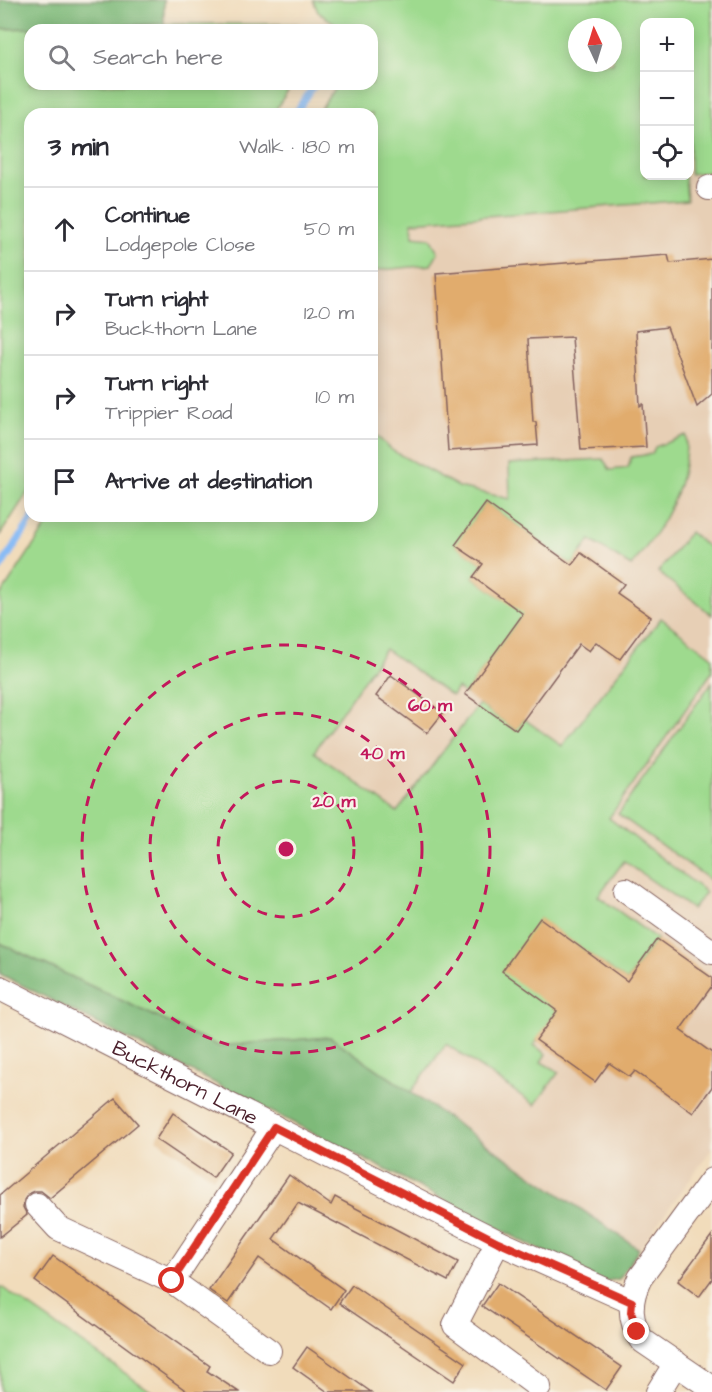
<!DOCTYPE html>
<meta charset="utf-8">
<style>
:root{--surface:#fff;--page:#f2f2f3;--text:#2b2b33;--muted:#7c7c81;--line:#e1e1e2}
body{margin:0;font-family:"Architects Daughter",sans-serif;background:var(--page);color:var(--text)}
.controls{position:absolute;right:18px;top:18px;display:grid;overflow:hidden;border-radius:12px;box-shadow:0 3px 15px #0003}
.controls button{width:54px;height:54px;display:grid;place-items:center;padding:0;border:0;border-bottom:2px solid var(--line);background:var(--surface);color:var(--text);font:30px sans-serif}
.compass{position:absolute;left:568px;top:18px;width:54px;height:54px;border-radius:50%;background:var(--surface);box-shadow:0 3px 15px #0003;rotate:356deg}
.stop{position:absolute;width:18px;height:18px;margin:-14px;border:4px solid #d93025;border-radius:50%;background:#fff}
.stop.end{background:#d93025;border-color:#fff;box-shadow:0 2px 6px #0008}
.list{margin:0;padding:0;list-style:none}
h2{display:flex;justify-content:space-between;align-items:center;height:78px;margin:0;padding:0 24px;font-size:26px}
h2 small{font-size:20px;font-weight:400;color:var(--muted)}
.list li{display:grid;grid-template-columns:39px 1fr auto;gap:18px;align-items:center;box-sizing:border-box;height:84px;padding:0 24px;border-top:2px solid var(--line)}
.list b{display:block;font-size:22px;white-space:nowrap}
.list p{margin:0;font-size:20px;white-space:nowrap;color:var(--muted)}
.list em{font-size:20px;font-style:normal;color:var(--muted)}
.icon{flex:none;width:33px;height:33px;fill:none;stroke:currentColor;stroke-width:2;stroke-linecap:round;stroke-linejoin:round}
.map{position:relative;flex:none;width:712px;height:1392px;overflow:hidden}
.search{position:absolute;background:var(--surface);box-shadow:0 3px 15px #0003;left:24px;top:24px;width:354px;height:66px;display:flex;align-items:center;gap:15px;box-sizing:border-box;padding:0 21px;border-radius:18px;color:var(--muted);font-size:22px}
.panel{position:absolute;background:var(--surface);box-shadow:0 3px 15px #0003;left:24px;top:108px;width:354px;height:414px;border-radius:18px}
.map>svg:first-child{display:block}
.built{fill:#e7cfb5;fill-rule:evenodd}
.green{fill:#9eda8e;stroke:#747c5c;stroke-width:1.5;fill-rule:evenodd}
.forest{fill:#7eba79;stroke:#646c52;stroke-width:1.5}
.lines{fill:none;stroke-linecap:round;stroke-linejoin:round}
.stream{stroke:#88bbf5;stroke-width:7}
.building{fill:#e1ac6d}
.minor-casing{stroke:#84615d;stroke-width:26}
.minor{stroke:#fff;stroke-width:24}
.route{stroke:#d93025;stroke-width:8}
.ring{fill:none;stroke:#c2185b;stroke-width:3;stroke-dasharray:10 8}
.labels{text-anchor:middle;dominant-baseline:central;stroke-width:4.5;stroke-linejoin:round;paint-order:stroke}
.street-label{font-size:21px;fill:#4a1f2b;stroke:#f7f3e8}
.centre{fill:#c2185b;stroke:#f7f3e8;stroke-width:3}
.ring-label{font-size:18px;text-anchor:middle;font-weight:bold;fill:#c2185b;stroke:#f7f3e8;stroke-width:4.5;stroke-linejoin:round;paint-order:stroke}
</style>
<div class="map">
<svg width="712" height="1392" viewBox="0 0 712 1392">
<rect width="100%" height="100%" fill="#f7f3e8"/>
<filter id="ink" filterUnits="userSpaceOnUse"><feTurbulence type="fractalNoise" baseFrequency=".0167" numOctaves="2"/><feDisplacementMap in="SourceGraphic" scale="12" xChannelSelector="R" yChannelSelector="G"/><feConvolveMatrix kernelMatrix="1 2 1 2 8 2 1 2 1" color-interpolation-filters="sRGB"/></filter>
<filter id="wash" filterUnits="userSpaceOnUse"><feTurbulence type="fractalNoise" baseFrequency=".008" numOctaves="4" result="noise"/><feDisplacementMap in="SourceGraphic" scale="24" xChannelSelector="R" yChannelSelector="G"/><feGaussianBlur stdDeviation="1.35" result="paint"/><feColorMatrix in="noise" values="0 0 0 0 0 0 0 0 0 0 0 0 0 0 0 0 0 1.4 0 .05"/><feComposite in="paint" operator="in"/></filter>
<g filter="url(#wash)">
<rect width="100%" height="100%" fill="#f1dcbb"/>
<path class="built" d="M313 0H712V1149L639 1249 330 1037 0 596 53 516H372V114H317L337 84H372V30H345L318 12ZM644 22H690V176H644ZM577 27H613V63H577Z"/>
<g class="green">
<path d="M313 0H712V172L690 174V22H644V176H685L687 200 412 222 413 236 430 238 438 252 431 265 372 271V114H317L337 84H372V30H345L318 12ZM577 27H613V63H577Z"/>
<path d="M164 24H297L312 30H30V84H292L273 114H30V489L0 535V29Z"/>
<path d="M372 432 393 451 459 487 510 499 509 464 603 459 610 470 628 468 631 457 652 454 655 447 686 435C688 484 662 530 631 566L590 540 572 565 486 503 456 545 483 564 473 577 503 599 534 600 465 694 457 688 452 696 385 649 314 752 397 812 479 704 516 730 524 719 562 746 661 618 712 657V672L609 818 706 892 692 909 624 861 598 896 657 939 627 981 540 919 557 1011 534 1045 546 1054 541 1062 559 1072 535 1105 446 1044 411 1092 330 1037 218 1046 0 943V596L53 516H372Z"/>
<path d="M690 532 712 550V615L658 572Z"/>
<path d="M712 682V881L618 814Z"/>
<path d="M0 1286 152 1392H0Z"/>
</g>
<g class="forest">
<path d="M0 0H164V24L0 29Z"/>
<path d="M0 943 218 1046 330 1037 639 1249 619 1279 601 1282 400 1177 0 974Z"/>
</g>
<g class="lines">
<g class="stream">
<path d="M295 114 315 84"/>
<path d="M0 568 34 516"/>
</g>
</g>
<g id="blocks">
<g class="building">
<path d="M668 255 670 263 712 259V394L697 407 667 327 636 331 640 406 643 404 646 447 581 450 572 337 528 339 533 422H536L538 445 448 451 436 273Z"/>
<path d="M486 503 572 565 581 553 624 584 617 593 651 617 620 659 596 642 589 651 579 644 516 730 465 694 523 614 473 577 483 564 455 545Z"/>
<path d="M391 675 443 713 427 733 376 696Z"/>
<path d="M540 918 627 981 657 939 712 978V986L680 1030 712 1053V1087L693 1113 635 1071 630 1077 609 1063 595 1082 536 1040 557 1011 502 971Z"/>
<path d="M115 1098 138 1124 50 1198 41 1191H35L28 1194 24 1200 23 1207 27 1215 0 1237V1195Z"/>
<path d="M173 1113 231 1152 213 1178 156 1139Z"/>
<path d="M289 1175 331 1205 335 1197 458 1262 448 1281 298 1203 273 1239 344 1290 331 1309 259 1258 228 1303 209 1290Z"/>
<path d="M712 1235V1279L699 1297 678 1281Z"/>
<path d="M53 1256 210 1366 207 1371 239 1392H188L35 1281Z"/>
<path d="M498 1283 622 1367 606 1390 482 1306Z"/>
<path d="M352 1285 466 1363 454 1381 339 1303Z"/>
<path d="M307 1347 371 1392H328L293 1367Z"/>
</g>
</g>
</g>
<g filter="url(#ink)">
<use href="#blocks" fill-opacity="0" stroke="#84615d" stroke-width="1.5"/>
<g class="lines">
<defs>
<g id="minor">
<path d="M709 188 712 187"/>
<path d="M626 890 712 952"/>
<path id="s1" d="M0 988 498 1242 632 1302"/>
<path d="M712 1180 640 1278C629 1300 628 1321 643 1341L712 1388"/>
<path d="M37 1205 58 1228 172 1281 269 1351"/>
<path d="M498 1242 455 1325 539 1387"/>
<path d="M172 1281 274 1127"/>
<path d="M658 1392 676 1363"/>
</g>
</defs>
<use href="#minor" class="minor-casing"/>
<use href="#minor" class="minor"/>
</g>
</g>
<g class="lines" filter="url(#ink)">
<path class="route" d="M172 1281 274 1127 498 1242 632 1302 631 1312 637 1332"/>
</g>
<g class="ring">
<circle cx="286" cy="849" r="68"/>
<circle cx="286" cy="849" r="136"/>
<circle cx="286" cy="849" r="204"/>
</g>
<g class="labels">
<g class="street-label">
<text stroke="none"><textPath href="#s1" startOffset="208">Buckthorn Lane</textPath></text>
</g>
</g>
<circle cx="286" cy="849" r="9" class="centre"/>
<g class="ring-label">
<text x="430" y="711">60 m</text>
<text x="382" y="759">40 m</text>
<text x="334" y="807">20 m</text>
</g>
</svg>
<div class="controls">
<button>+</button>
<button>−</button>
<button><svg class="icon" aria-label="locate" viewBox="0 0 24 24"><circle cx="12" cy="12" r="6"/><path d="M12 2v4M12 18v4M2 12h4M18 12h4"/></svg></button>
</div>
<svg class="compass" viewBox="-18 -18 36 36"><path d="M0-13l5 13h-10z" fill="#e53935"/><path d="M0 13l5-13h-10z" fill="#7c7c81"/></svg>
<div class="stop" style="left:172px;top:1281px"></div>
<div class="stop end" style="left:637px;top:1332px"></div>
<div class="search"><svg class="icon" aria-label="search" viewBox="0 0 24 24"><circle cx="10" cy="10" r="6"/><path d="M15 15l6 6"/></svg>Search here</div>
<section class="panel">
<h2>3 min<small>Walk · 180 m</small></h2>
<ul class="list">
<li><svg class="icon" aria-label="ahead" viewBox="0 0 24 24"><path d="M12 20V5M6 11l6-6 6 6"/></svg><div><b>Continue</b><p>Lodgepole Close</p></div><em>50 m</em></li>
<li><svg class="icon" aria-label="right" viewBox="0 0 24 24"><path d="M7 20v-9h11M14 6l5 5-5 5"/></svg><div><b>Turn right</b><p>Buckthorn Lane</p></div><em>120 m</em></li>
<li><svg class="icon" aria-label="right" viewBox="0 0 24 24"><path d="M7 20v-9h11M14 6l5 5-5 5"/></svg><div><b>Turn right</b><p>Trippier Road</p></div><em>10 m</em></li>
<li><svg class="icon" aria-label="arrive" viewBox="0 0 24 24"><path d="M6 21V4h12l-3 4 3 4H6"/></svg><div><b>Arrive at destination</b></div></li>
</ul>
</section>
</div>
